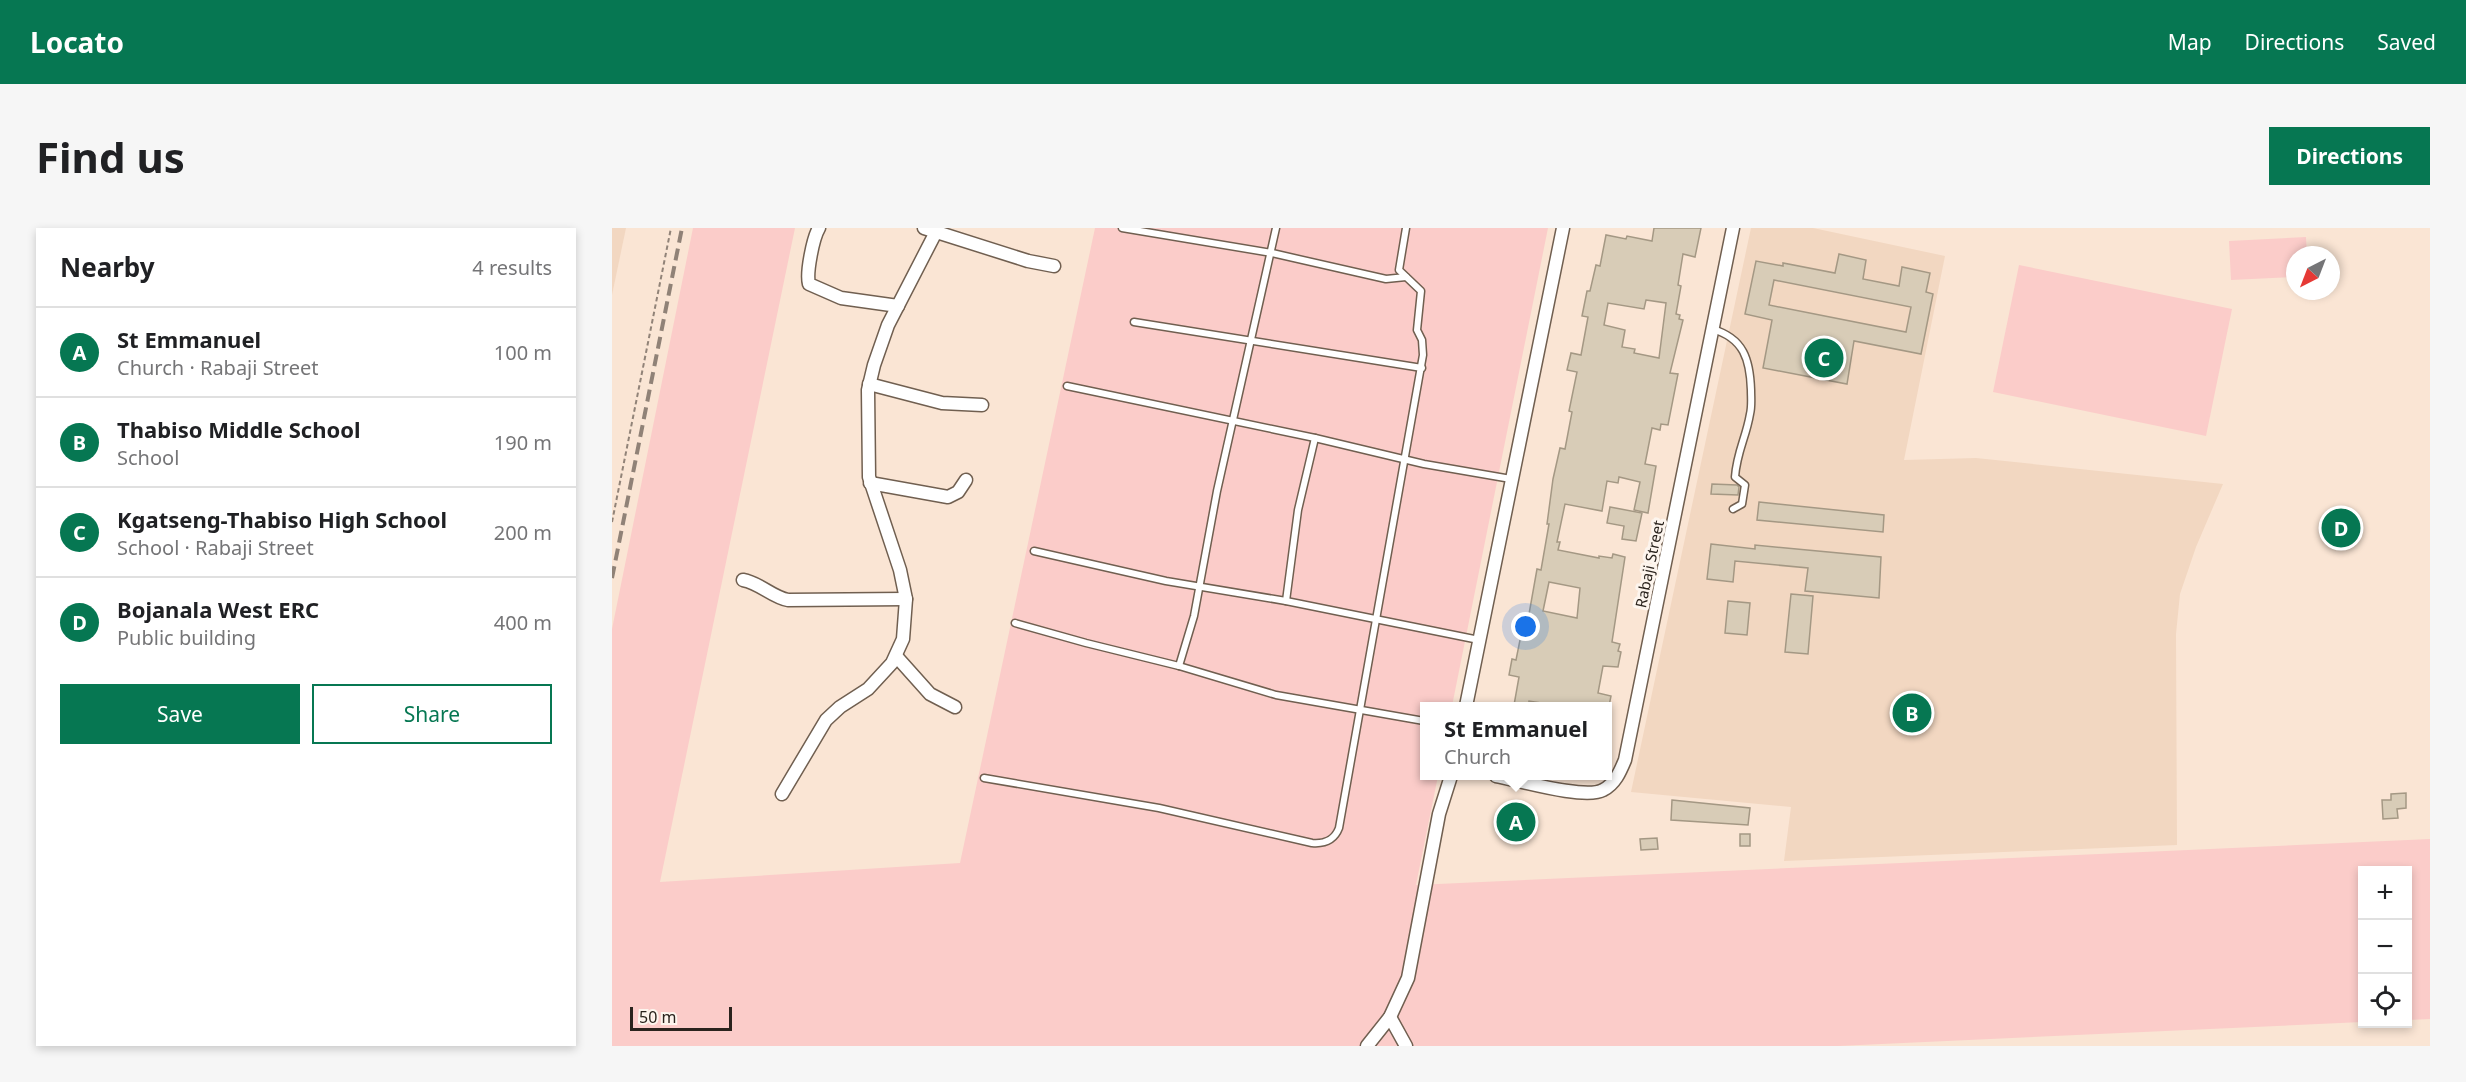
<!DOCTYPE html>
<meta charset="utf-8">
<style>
:root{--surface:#fff;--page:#f6f6f6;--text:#202124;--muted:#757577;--line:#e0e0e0;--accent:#067752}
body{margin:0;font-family:"Noto Sans",sans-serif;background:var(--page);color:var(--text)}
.controls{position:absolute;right:18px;bottom:18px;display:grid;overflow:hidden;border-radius:0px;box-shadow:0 3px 9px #0003}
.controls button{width:54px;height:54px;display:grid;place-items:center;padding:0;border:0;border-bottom:2px solid var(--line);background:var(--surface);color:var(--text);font:30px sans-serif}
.compass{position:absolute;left:1674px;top:18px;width:54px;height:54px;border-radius:50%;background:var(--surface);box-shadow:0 3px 9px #0003;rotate:222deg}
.scale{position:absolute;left:18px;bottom:15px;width:102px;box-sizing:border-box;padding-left:6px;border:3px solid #2a231d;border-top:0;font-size:16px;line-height:21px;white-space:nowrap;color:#2a231d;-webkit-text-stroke:4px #fdf5ee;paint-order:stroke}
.you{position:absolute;left:914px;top:399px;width:21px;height:21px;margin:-15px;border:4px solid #fff;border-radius:50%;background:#1a73e8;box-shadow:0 0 0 9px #1a73e833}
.badge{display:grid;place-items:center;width:39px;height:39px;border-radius:50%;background:var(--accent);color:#fff;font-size:20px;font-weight:700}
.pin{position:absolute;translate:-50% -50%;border:3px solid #fff;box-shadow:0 2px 6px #0006}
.popup{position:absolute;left:808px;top:474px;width:192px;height:78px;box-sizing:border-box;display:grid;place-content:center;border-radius:0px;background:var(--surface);filter:drop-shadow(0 2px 4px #0005);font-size:20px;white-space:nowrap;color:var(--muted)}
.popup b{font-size:22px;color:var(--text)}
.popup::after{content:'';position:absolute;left:50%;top:100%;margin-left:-12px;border:12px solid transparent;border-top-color:var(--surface)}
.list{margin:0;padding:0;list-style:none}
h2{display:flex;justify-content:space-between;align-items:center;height:78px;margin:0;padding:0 24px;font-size:26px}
h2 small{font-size:20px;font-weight:400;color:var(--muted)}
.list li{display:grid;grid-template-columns:39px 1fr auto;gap:18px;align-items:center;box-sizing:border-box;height:90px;padding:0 24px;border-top:2px solid var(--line)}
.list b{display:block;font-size:22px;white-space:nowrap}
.list p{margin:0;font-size:20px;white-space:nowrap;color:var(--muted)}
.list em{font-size:20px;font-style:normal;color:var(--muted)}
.actions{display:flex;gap:12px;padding:18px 24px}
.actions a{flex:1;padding:14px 0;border:2px solid var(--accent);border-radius:0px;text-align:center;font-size:21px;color:var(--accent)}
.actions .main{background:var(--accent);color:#fff}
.icon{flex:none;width:33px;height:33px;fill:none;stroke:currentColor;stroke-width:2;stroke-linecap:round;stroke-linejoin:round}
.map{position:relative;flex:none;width:1818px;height:818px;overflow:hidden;border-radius:0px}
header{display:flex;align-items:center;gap:36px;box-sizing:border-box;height:84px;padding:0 30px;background:var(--accent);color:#fff}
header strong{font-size:28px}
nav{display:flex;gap:33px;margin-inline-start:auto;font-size:21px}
.intro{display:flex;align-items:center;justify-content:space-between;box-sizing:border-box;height:144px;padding:0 36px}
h1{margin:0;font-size:42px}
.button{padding:15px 27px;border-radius:0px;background:var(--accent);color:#fff;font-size:21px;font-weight:700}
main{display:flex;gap:36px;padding:0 36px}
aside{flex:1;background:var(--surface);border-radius:0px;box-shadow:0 3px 9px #0003}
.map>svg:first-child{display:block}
.built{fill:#f2d7c1}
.green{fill:#fbccc9}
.building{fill:#d8ccb7;stroke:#a49884;stroke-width:1.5;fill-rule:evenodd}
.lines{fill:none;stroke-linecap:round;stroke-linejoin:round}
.lane-casing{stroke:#705f50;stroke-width:9}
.street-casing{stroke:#705f50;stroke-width:15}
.path{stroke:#918378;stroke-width:2;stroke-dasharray:4.5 3;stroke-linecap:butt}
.lane{stroke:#fff;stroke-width:6}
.street{stroke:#fff;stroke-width:12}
.rail{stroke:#908277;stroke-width:4;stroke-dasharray:12 6;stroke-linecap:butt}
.labels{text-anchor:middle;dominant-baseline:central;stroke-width:6;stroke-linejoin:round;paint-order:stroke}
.street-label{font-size:15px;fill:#2a231d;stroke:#fdf5ee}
</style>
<header>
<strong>Locato</strong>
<nav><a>Map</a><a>Directions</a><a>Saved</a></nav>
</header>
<div class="intro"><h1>Find us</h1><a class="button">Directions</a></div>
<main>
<aside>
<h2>Nearby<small>4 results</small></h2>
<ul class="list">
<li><span class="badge">A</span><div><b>St Emmanuel</b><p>Church · Rabaji Street</p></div><em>100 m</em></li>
<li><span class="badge">B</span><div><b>Thabiso Middle School</b><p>School</p></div><em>190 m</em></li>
<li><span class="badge">C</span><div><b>Kgatseng-Thabiso High School</b><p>School · Rabaji Street</p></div><em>200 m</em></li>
<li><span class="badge">D</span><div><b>Bojanala West ERC</b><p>Public building</p></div><em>400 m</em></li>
</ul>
<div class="actions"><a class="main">Save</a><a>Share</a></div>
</aside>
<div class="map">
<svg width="1818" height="818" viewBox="0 0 1818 818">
<rect width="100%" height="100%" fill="#fae5d4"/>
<g class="built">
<path d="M0 0H14L0 67Z"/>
<path d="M1139 0H1201L1333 28 1292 232 1364 230 1611 256 1584 319 1568 366 1564 406 1565 617 1172 633 1179 579 1019 564Z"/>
</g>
<g class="green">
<path d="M81 0H183L48 654 348 635 483 0H936L840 478H812V548H826L804 657 1818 611V791L1796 792V642H1750V794L1226 818H0V401Z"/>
<path d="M1694 9 1695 27H1683V49L1619 52 1617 13Z"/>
<path d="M1407 37 1620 81 1594 208 1381 164Z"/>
</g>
<g class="building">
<path d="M1042 0H1089L1083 29 1071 26 1066 57 1069 58 1064 86 1068 87 1067 91 1071 92 1058 145 1066 146 1056 197 1049 196 1048 202 1040 200 1033 236 1044 238 1036 285 1022 282 1028 254 1007 249 1006 255 995 253 990 283 953 276 945 314H948L946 322 987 330V328L1000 330 1001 326 1013 329 1000 414 1008 416 1006 423 1009 424 1006 439 991 438 986 465 999 468 997 478H949L917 473 916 478 902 477 907 449 897 447 900 431 904 432 910 402 914 403 925 341 929 342 937 296H935L941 251 948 220 953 221 960 184 957 183 965 144 955 142 959 125 969 127 976 89 970 88 975 63H978L984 37 988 38 994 7 1014 11 1015 8 1040 13ZM1034 72 1054 75 1047 130 1022 125 1023 121 1010 119 1013 102 992 97 996 75 1032 81ZM937 354 968 360 965 390 931 383Z"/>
<path d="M1227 26 1254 32 1251 51 1287 58 1290 39 1318 45 1314 64 1321 66 1309 126 1242 113 1235 156 1151 140 1160 92 1133 86 1144 33 1171 38V35L1223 45ZM1162 52 1299 79 1294 104 1157 77Z"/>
<path d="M1100 256 1125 257 1127 259 1126 267 1099 266Z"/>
<path d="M1147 274 1272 287 1271 304 1145 292Z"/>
<path d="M998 279 1030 285 1024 313 1010 311 1012 298 995 295Z"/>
<path d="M1099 316 1143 321V317L1269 329 1267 370 1193 363 1196 340 1123 333 1121 354 1095 351Z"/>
<path d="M1179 366 1201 368 1196 426 1173 424Z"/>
<path d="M1116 373 1138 375 1135 407 1113 405Z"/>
<path d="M1794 565V580L1785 581 1786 590 1771 591 1770 572H1779V566Z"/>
<path d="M1060 572 1138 580 1136 597 1059 592Z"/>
<path d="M900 574 915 577 907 615 892 611Z"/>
<rect x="1128" y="606" width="10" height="12"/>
<path d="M1045 610 1046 621 1029 622 1028 611Z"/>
</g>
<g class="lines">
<defs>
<g id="lane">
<path d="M510 0 660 25 774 51 794 49"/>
<path d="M522 94 810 140"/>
<path d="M1100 101C1132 110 1138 132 1139 162 1139 170 1140 178 1138 186 1134 210 1125 223 1123 249L1133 257 1130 276 1121 281"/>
<path d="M455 158 703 210 812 236 899 251"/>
<path d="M422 323 554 353 674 373 867 412"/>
<path d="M674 373 686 282 703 210"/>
<path d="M403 395 474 415 567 438 664 467 812 493"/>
<path d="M567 438 582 388 605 263 664 0"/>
<path d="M372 550 547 580 700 615C712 616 722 613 727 600L811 127 810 112 805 102 809 63 787 42 794 0"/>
</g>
<g id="street">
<path d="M207 0C201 10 194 45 197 56L229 70 286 78"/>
<path d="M312 0 416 33 442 38"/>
<path d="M257 156 330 175 370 177"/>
<path d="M258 255 336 269 346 264 354 252"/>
<path d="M131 352C148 355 160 369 176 372L294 371"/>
<path d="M284 428 318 466 343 479"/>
<path d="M854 478 951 0"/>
<path d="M884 548C906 552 973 572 991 562 1003 556 1008 544 1013 532L1121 0"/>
<path d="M170 566 214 492 228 479 256 461 280 435 291 411 294 371 288 342 257 249 256 162 262 137 276 97 326 0"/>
<path d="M778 789 794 818"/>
<path d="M755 818 778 789 796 750 827 586 839 548"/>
</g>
</defs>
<use href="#lane" class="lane-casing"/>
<use href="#street" class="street-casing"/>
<path class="path" d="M0 294 59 0"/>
<use href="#lane" class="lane"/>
<use href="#street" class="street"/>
<path class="rail" d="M0 350 70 0"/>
</g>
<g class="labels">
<g class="street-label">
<text transform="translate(1037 336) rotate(-78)">Rabaji Street</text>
</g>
</g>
</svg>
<div class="controls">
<button>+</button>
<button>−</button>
<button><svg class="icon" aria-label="locate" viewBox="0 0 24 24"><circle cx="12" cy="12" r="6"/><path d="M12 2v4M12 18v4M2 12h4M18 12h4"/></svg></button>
</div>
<svg class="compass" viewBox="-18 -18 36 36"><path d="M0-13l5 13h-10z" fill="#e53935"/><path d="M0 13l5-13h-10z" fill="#757577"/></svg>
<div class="scale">50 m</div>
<div class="you"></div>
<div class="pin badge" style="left:904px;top:594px">A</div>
<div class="popup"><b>St Emmanuel</b>Church</div>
<div class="pin badge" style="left:1300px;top:485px">B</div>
<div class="pin badge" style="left:1212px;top:130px">C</div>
<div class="pin badge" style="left:1729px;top:300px">D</div>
</div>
</main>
